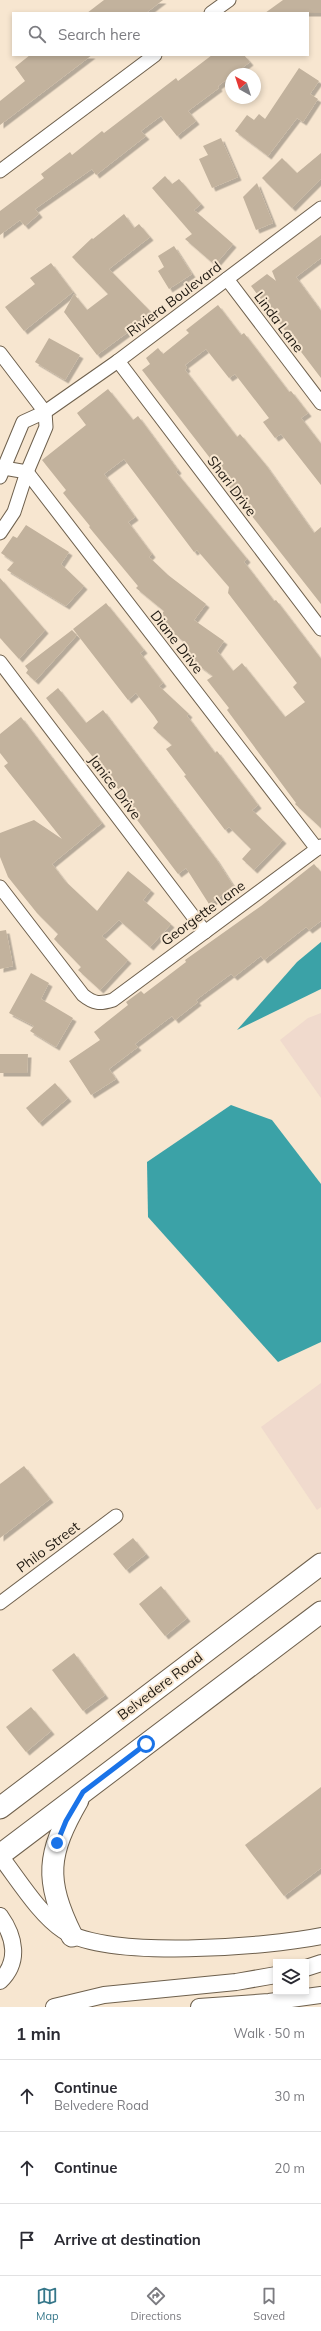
<!DOCTYPE html>
<meta charset="utf-8">
<style>
:root{--surface:#fff;--page:#f2f2f3;--text:#2b2b33;--muted:#7c7c81;--line:#e1e1e2;--accent:#36778a}
body{margin:0;font-family:Mulish,sans-serif;background:var(--page);color:var(--text)}
.controls{position:absolute;right:12px;bottom:12px;display:grid;overflow:hidden;border-radius:0px;box-shadow:0 2px 6px #0003}
.controls button{width:36px;height:36px;display:grid;place-items:center;padding:0;border:0;border-bottom:1px solid var(--line);background:var(--surface);color:var(--text);font:20px sans-serif}
.compass{position:absolute;left:225px;top:68px;width:36px;height:36px;border-radius:50%;background:var(--surface);box-shadow:0 2px 6px #0003;rotate:321deg}
.stop{position:absolute;width:12px;height:12px;margin:-9px;border:3px solid #1a73e8;border-radius:50%;background:#fff}
.stop.end{background:#1a73e8;border-color:#fff;box-shadow:0 1px 4px #0008}
.list{margin:0;padding:0;list-style:none}
h2{display:flex;justify-content:space-between;align-items:center;height:52px;margin:0;padding:0 16px;font-size:17px}
h2 small{font-size:13px;font-weight:400;color:var(--muted)}
.list li{display:grid;grid-template-columns:26px 1fr auto;gap:12px;align-items:center;box-sizing:border-box;height:72px;padding:0 16px;border-top:1px solid var(--line)}
.list b{display:block;font-size:15px;white-space:nowrap}
.list p{margin:0;font-size:13px;white-space:nowrap;color:var(--muted)}
.list em{font-size:13px;font-style:normal;color:var(--muted)}
.icon{flex:none;width:22px;height:22px;fill:none;stroke:currentColor;stroke-width:2;stroke-linecap:round;stroke-linejoin:round}
.map{position:relative;flex:none;width:321px;height:2007px;overflow:hidden}
.search{position:absolute;background:var(--surface);box-shadow:0 2px 6px #0003;left:12px;right:12px;top:12px;height:44px;display:flex;align-items:center;gap:10px;box-sizing:border-box;padding:0 14px;border-radius:0px;color:var(--muted);font-size:15px}
.sheet{height:268px;background:var(--surface)}
nav{display:flex;justify-content:space-around;align-items:center;box-sizing:border-box;height:56px;border-top:1px solid var(--line);background:var(--surface);font-size:11px;color:var(--muted)}
nav a{display:grid;justify-items:center;gap:2px}
nav .on{color:var(--accent)}
.map>svg:first-child{display:block}
.commercial{fill:#f0dacd}
.water{fill:#3ba2a7}
.building{fill:#c2b29d;fill-rule:evenodd;filter:url(#shadow)}
.lines{fill:none;stroke-linecap:round;stroke-linejoin:round}
.minor-casing{stroke:#6e604d;stroke-width:15}
.tertiary-casing{stroke:#6e604d;stroke-width:18}
.primary-casing{stroke:#6e604d;stroke-width:23}
.minor{stroke:#fff;stroke-width:13}
.tertiary{stroke:#fff;stroke-width:16}
.primary{stroke:#fff;stroke-width:21}
.route{stroke:#1a73e8;stroke-width:5}
.labels{text-anchor:middle;dominant-baseline:central;stroke-width:4;stroke-linejoin:round;paint-order:stroke}
.street-label{font-size:14px;fill:#1f1911;stroke:#f7e6d0}
</style>
<div class="map">
<svg width="321" height="2007" viewBox="0 0 321 2007">
<defs>
<filter id="shadow"><feDropShadow dx="3.5" dy="3.5" stdDeviation="0" flood-color="#0004"/></filter>
</defs>
<rect width="100%" height="100%" fill="#f7e6d0"/>
<g class="commercial">
<path d="M321 1013V1098L280 1040 308 1018Z"/>
<path d="M321 1383V1507L317 1510 261 1427Z"/>
</g>
<g class="water">
<path d="M321 942V989L237 1030 297 962Z"/>
<path d="M231 1105 272 1120 321 1184V1342L278 1362 148 1217 147 1162Z"/>
</g>
<g class="building">
<path d="M104 0H163L146 13H87Z"/>
<path d="M283 0H321V13H265Z"/>
<path d="M30 55H92L0 125V101L25 81 15 67Z"/>
<path d="M212 55H244L250 62 234 74H231V76L218 86 219 88 188 111 196 121 177 136 161 116 141 131 146 136 96 175 92 169 35 209 39 214 25 226 20 220 0 235V211L44 178 41 174 70 152 72 155 102 131 104 133 176 78 178 81Z"/>
<path d="M299 68 319 81 310 94 318 99 303 122 297 118 268 156 235 131 247 115 254 120 259 114 265 119Z"/>
<path d="M221 138 238 177 212 188 199 159 208 155 203 146Z"/>
<path d="M321 153V179L292 208 262 178 282 158 297 173Z"/>
<path d="M165 176 172 184 179 179 201 204 194 210 233 244 215 265 185 239 192 234 152 188Z"/>
<path d="M257 183 273 223 256 230 243 197Z"/>
<path d="M124 214 134 228 139 224 150 237 109 269 150 311 131 330 97 355 64 312 74 294 87 310 108 294 72 257 92 238 93 239Z"/>
<path d="M321 235V258L296 277 321 311V378L251 286 267 274 276 281 272 271Z"/>
<path d="M174 246 192 274 169 289 158 271 164 267 158 256Z"/>
<path d="M51 263 73 292 24 331 5 307 35 284 30 278Z"/>
<path d="M218 305 241 335 244 333 289 392 291 391 308 413 301 418 321 444V485L281 434 275 438 263 422 269 418 235 374 229 378 206 349 185 365 187 368 185 370 237 437 240 434 265 464 314 533 321 527V604L208 460 210 458 142 370 150 364 146 358 158 348 163 354 189 333 186 330Z"/>
<path d="M49 338 80 355 65 380 35 362Z"/>
<path d="M108 389 133 420 138 416 178 470 176 472 247 559 244 562 274 601 276 600 321 659V828L295 804 296 803 227 710 229 708 207 680 213 676 182 653 188 645 157 620 164 611 136 588 138 586 89 527 90 526 63 493 66 490 42 460 86 425 77 413ZM124 459 194 552 197 550 229 587 228 593 297 683 293 687 305 702 285 717 242 663 233 671 217 651 224 641 194 620 206 604 168 575 149 557 152 554 128 522 135 517 104 474Z"/>
<path d="M26 525 69 552 61 564 84 586 66 606 7 570 14 562 1 553 13 536 17 538Z"/>
<path d="M0 578 45 630 19 659 0 638Z"/>
<path d="M106 603 144 650 140 653 163 683 159 686 189 714 187 716 215 753 217 751 258 805 252 810 283 840 254 870 242 859 251 849 229 827 225 830 184 776 186 775 166 749 172 745 153 728 158 722 154 716 136 693 128 700 73 629Z"/>
<path d="M72 630 77 635 35 681 26 673 28 670 25 666Z"/>
<path d="M58 688 86 723 103 710 216 859 234 887 209 904 186 868 178 874 116 792 119 790 46 698Z"/>
<path d="M21 717 102 823 52 864 65 881 97 911 128 871 151 890 143 900 171 924 150 947 119 920 102 936 128 960 100 990 78 970 81 967 54 939 58 934 37 913 8 877 0 857V833L34 820 62 839 4 766 8 763 0 753V734Z"/>
<path d="M314 864 321 872V921L309 930 306 927 264 960 261 956 234 977 231 974 196 1000 198 1002 175 1020 172 1016 135 1044 138 1047 109 1069 116 1079 91 1095 69 1061 100 1040 94 1032 128 1005 126 1002 141 991 144 994 186 962 185 960 261 906Z"/>
<path d="M6 930 13 966 0 969V931Z"/>
<path d="M31 973 49 983 41 999 73 1018 56 1047 30 1031 34 1026 9 1013Z"/>
<path d="M0 1054H28L27 1073H0Z"/>
<path d="M55 1083 68 1098 39 1123 26 1108Z"/>
<path d="M24 1466 50 1499 0 1538V1484Z"/>
<path d="M133 1538 146 1554 126 1570 113 1554Z"/>
<path d="M161 1586 187 1618 165 1636 139 1604Z"/>
<path d="M74 1653 105 1695 83 1711 52 1670Z"/>
<path d="M31 1707 51 1731 26 1752 6 1727Z"/>
<path d="M321 1787V1868L284 1896 245 1845Z"/>
</g>
<g class="lines">
<defs>
<g id="minor">
<path d="M211 13 229 0"/>
<path d="M0 171 155 55"/>
<path d="M227 279 321 403"/>
<path d="M0 353 45 412"/>
<path d="M118 361 321 629"/>
<path d="M4 468 27 472 317 849"/>
<path d="M0 477 23 422 45 412 118 361 321 208"/>
<path d="M0 533 14 512 27 472 46 427 45 412"/>
<path d="M0 662 205 932"/>
<path d="M0 887 83 995C94 1004 100 1004 113 1000L321 846"/>
<path d="M0 1603 116 1516"/>
</g>
<g id="tertiary">
<path d="M0 1856C18 1879 39 1914 63 1930 107 1960 267 1947 321 1936"/>
<path d="M0 1916C15 1937 20 1962 0 1981"/>
<path d="M306 1968 321 1963"/>
<path d="M54 2007 104 1995 236 1982 276 1975"/>
<path d="M199 2007 269 2002 321 1995"/>
</g>
<g id="primary">
<path d="M0 1808 321 1564"/>
<path d="M0 1855 321 1612"/>
<path d="M72 1936C44 1879 47 1854 78 1800"/>
</g>
</defs>
<use href="#minor" class="minor-casing"/>
<use href="#tertiary" class="tertiary-casing"/>
<use href="#primary" class="primary-casing"/>
<use href="#minor" class="minor"/>
<use href="#tertiary" class="tertiary"/>
<use href="#primary" class="primary"/>
</g>
<g class="lines">
<path class="route" d="M57 1843 66 1821 83 1792 146 1744"/>
</g>
<g class="labels">
<g class="street-label">
<text transform="translate(174 299) rotate(-37)">Riviera Boulevard</text>
<text transform="translate(279 322) rotate(53)">Linda Lane</text>
<text transform="translate(232 486) rotate(53)">Shari Drive</text>
<text transform="translate(177 642) rotate(52)">Diane Drive</text>
<text transform="translate(115 787) rotate(53)">Janice Drive</text>
<text transform="translate(203 913) rotate(-36)">Georgette Lane</text>
<text transform="translate(48 1547) rotate(-37)">Philo Street</text>
<text transform="translate(160 1686) rotate(-37)">Belvedere Road</text>
</g>
</g>
</svg>
<div class="controls">
<button><svg class="icon" aria-label="layers" viewBox="0 0 24 24"><path d="M12 4l9 5-9 5-9-5zM3 14l9 5 9-5"/></svg></button>
</div>
<svg class="compass" viewBox="-18 -18 36 36"><path d="M0-13l5 13h-10z" fill="#e53935"/><path d="M0 13l5-13h-10z" fill="#7c7c81"/></svg>
<div class="stop" style="left:146px;top:1744px"></div>
<div class="stop end" style="left:57px;top:1843px"></div>
<div class="search"><svg class="icon" aria-label="search" viewBox="0 0 24 24"><circle cx="10" cy="10" r="6"/><path d="M15 15l6 6"/></svg>Search here</div>
</div>
<section class="sheet">
<h2>1 min<small>Walk · 50 m</small></h2>
<ul class="list">
<li><svg class="icon" aria-label="ahead" viewBox="0 0 24 24"><path d="M12 20V5M6 11l6-6 6 6"/></svg><div><b>Continue</b><p>Belvedere Road</p></div><em>30 m</em></li>
<li><svg class="icon" aria-label="ahead" viewBox="0 0 24 24"><path d="M12 20V5M6 11l6-6 6 6"/></svg><div><b>Continue</b></div><em>20 m</em></li>
<li><svg class="icon" aria-label="arrive" viewBox="0 0 24 24"><path d="M6 21V4h12l-3 4 3 4H6"/></svg><div><b>Arrive at destination</b></div></li>
</ul>
</section>
<nav>
<a class="on"><svg class="icon" aria-label="map" viewBox="0 0 24 24"><path d="M3 6l6-2 6 2 6-2v14l-6 2-6-2-6 2zM9 4v14M15 6v14"/></svg>Map</a>
<a><svg class="icon" aria-label="directions" viewBox="0 0 24 24"><path d="M12 3l9 9-9 9-9-9zM9 14v-3h6M13 9l2 2-2 2"/></svg>Directions</a>
<a><svg class="icon" aria-label="saved" viewBox="0 0 24 24"><path d="M7 4h10v16l-5-4-5 4z"/></svg>Saved</a>
</nav>
